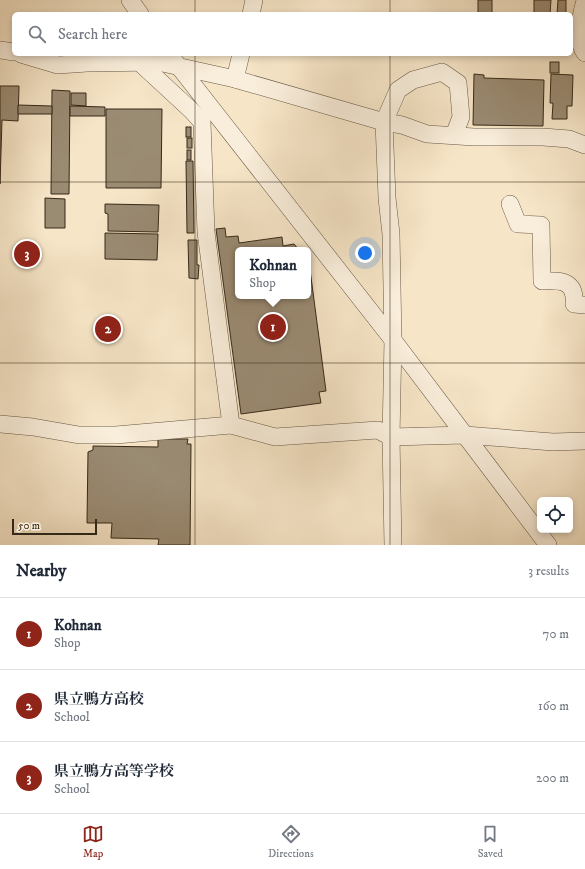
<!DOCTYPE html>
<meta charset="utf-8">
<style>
:root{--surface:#fff;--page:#f2f2f3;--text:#1f2937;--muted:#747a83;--line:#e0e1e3;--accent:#8f2418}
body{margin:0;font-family:"IM FELL DW Pica","Noto Serif JP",serif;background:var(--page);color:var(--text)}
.controls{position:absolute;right:12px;bottom:12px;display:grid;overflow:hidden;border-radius:6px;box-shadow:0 2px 6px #0003}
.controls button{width:36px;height:36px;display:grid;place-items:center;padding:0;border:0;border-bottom:1px solid var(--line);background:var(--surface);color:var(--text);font:20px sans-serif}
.scale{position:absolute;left:12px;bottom:10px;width:85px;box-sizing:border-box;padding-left:4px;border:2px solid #372918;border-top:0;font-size:11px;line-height:14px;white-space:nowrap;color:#372918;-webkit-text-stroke:3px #f9eedb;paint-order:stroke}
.you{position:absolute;left:365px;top:253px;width:14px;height:14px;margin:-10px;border:3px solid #fff;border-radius:50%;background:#1a73e8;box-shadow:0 0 0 6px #1a73e833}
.badge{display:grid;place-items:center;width:26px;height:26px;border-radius:50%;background:var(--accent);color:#fff;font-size:13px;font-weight:700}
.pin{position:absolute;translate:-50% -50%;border:2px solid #fff;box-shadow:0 1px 4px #0006}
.popup{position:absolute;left:235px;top:247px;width:76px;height:52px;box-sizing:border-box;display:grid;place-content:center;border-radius:6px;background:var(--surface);filter:drop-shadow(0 1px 3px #0005);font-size:13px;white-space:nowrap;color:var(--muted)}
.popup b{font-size:15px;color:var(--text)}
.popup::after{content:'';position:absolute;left:50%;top:100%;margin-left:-8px;border:8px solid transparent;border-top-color:var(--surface)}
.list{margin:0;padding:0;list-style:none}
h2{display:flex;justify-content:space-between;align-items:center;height:52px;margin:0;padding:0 16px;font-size:17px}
h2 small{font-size:13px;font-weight:400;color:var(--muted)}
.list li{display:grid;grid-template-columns:26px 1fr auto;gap:12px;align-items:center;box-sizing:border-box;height:72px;padding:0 16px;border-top:1px solid var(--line)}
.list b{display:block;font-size:15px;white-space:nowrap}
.list p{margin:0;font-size:13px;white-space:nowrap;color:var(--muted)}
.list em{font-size:13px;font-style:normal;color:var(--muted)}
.icon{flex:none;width:22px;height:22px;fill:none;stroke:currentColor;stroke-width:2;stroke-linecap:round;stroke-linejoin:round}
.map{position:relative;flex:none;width:585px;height:545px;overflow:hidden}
.search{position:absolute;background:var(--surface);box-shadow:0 2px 6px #0003;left:12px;right:12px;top:12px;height:44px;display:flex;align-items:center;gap:10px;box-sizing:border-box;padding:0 14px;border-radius:6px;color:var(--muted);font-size:15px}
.sheet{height:268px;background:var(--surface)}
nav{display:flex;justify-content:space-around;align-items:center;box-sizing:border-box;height:56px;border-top:1px solid var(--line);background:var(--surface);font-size:11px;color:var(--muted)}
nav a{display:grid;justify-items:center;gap:2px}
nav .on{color:var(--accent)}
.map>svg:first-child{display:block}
.building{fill:#9a8b73;stroke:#372918}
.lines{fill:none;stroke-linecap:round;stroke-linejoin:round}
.minor-casing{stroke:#675844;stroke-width:18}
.minor{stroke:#f9eedb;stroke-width:17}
.grid{fill:none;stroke:#372918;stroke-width:1;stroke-opacity:0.55}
</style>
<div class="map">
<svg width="585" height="545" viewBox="0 0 585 545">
<rect width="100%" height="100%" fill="#f6e5c7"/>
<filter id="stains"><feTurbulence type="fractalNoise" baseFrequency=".005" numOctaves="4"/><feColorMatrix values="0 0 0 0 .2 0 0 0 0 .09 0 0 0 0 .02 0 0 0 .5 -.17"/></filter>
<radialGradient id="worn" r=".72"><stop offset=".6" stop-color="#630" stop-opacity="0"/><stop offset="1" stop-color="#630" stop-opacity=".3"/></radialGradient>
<g class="building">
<rect x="478" y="0" width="14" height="14"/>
<path d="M534 0H551L550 14H534Z"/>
<path d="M558 0H566V14H557Z"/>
<rect x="550" y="62" width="9" height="11"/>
<path d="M474 74 484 75V78L544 80 543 126 473 125Z"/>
<path d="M551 74 573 75 572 106H567V119H552L553 103H550Z"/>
<path d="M0 86H19L18 121 2 120 0 184Z"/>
<path d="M52 90 70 91 69 194H51Z"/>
<path d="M71 93H86V106L71 105Z"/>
<path d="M18 105 52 106V114H18Z"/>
<path d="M70 106 105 107V116H70Z"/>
<path d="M106 109H162L161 188H106Z"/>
<rect x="186" y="127" width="5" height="10"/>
<rect x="187" y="138" width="5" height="10"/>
<rect x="187" y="150" width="4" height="10"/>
<path d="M186 161H193L194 233H187Z"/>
<path d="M45 198 65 199V228H45Z"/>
<path d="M105 204 159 205 158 232 108 231V214L105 213Z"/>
<path d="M225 228 226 237 238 236 239 243 282 237 283 246 294 244 299 250H238V296H308V261L309 262 326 391 319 392 321 403 241 414 216 229Z"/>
<path d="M105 233 158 234 157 260 105 259Z"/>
<path d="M188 240H197V265H199L198 279 189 278Z"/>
<path d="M158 439H188L187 444H191L190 545H158L159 539 111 538 112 523H87L88 452 93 450V446L158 447Z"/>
</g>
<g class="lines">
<defs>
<g id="minor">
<path d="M130 0 140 14"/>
<path d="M585 1C581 13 576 43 585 53"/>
<path d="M251 14 254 0"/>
<path d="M0 50 14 52"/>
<path d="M21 54 58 65 87 63 158 62 235 79 384 122 402 125 427 134 474 137H543L569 139 585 145"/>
<path d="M169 54 393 340 548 545"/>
<path d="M139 62 192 111 202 122 206 232 231 425"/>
<path d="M235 79 241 54"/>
<path d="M510 204 518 224 541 225 542 281C560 280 576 280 574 304L585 305"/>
<path d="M0 424 33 427 79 435H116L231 425 275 437 378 430 391 437 465 435 553 442 585 441"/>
<path d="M393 545 391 437 393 340 391 234 387 198 384 122 398 90 413 80 442 72 458 83 461 117 454 135"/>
</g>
</defs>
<use href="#minor" class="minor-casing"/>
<use href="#minor" class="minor"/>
</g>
<path class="grid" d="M195 0V14M390 0V14M195 54V545M390 54V545M0 182H585M0 363H585"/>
<rect width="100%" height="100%" filter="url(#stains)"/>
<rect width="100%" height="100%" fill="url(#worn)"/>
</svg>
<div class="controls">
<button><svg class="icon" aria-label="locate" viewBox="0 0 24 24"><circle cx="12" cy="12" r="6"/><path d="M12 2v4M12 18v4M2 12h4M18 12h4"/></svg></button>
</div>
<div class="scale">50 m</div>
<div class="you"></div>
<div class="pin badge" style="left:273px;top:327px">1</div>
<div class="popup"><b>Kohnan</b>Shop</div>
<div class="pin badge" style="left:108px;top:329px">2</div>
<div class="pin badge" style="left:27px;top:254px">3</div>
<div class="search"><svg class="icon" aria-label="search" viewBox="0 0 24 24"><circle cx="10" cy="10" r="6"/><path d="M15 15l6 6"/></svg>Search here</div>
</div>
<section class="sheet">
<h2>Nearby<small>3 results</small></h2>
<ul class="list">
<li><span class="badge">1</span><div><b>Kohnan</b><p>Shop</p></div><em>70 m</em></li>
<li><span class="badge">2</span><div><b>県立鴨方高校</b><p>School</p></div><em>160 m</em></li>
<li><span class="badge">3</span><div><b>県立鴨方高等学校</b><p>School</p></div><em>200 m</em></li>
</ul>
</section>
<nav>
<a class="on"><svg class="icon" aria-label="map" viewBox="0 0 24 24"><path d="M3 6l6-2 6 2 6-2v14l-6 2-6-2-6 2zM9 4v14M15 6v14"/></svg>Map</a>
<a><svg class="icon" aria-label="directions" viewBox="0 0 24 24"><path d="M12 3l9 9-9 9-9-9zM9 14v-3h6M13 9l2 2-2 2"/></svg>Directions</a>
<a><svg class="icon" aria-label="saved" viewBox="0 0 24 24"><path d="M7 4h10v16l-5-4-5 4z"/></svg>Saved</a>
</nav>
